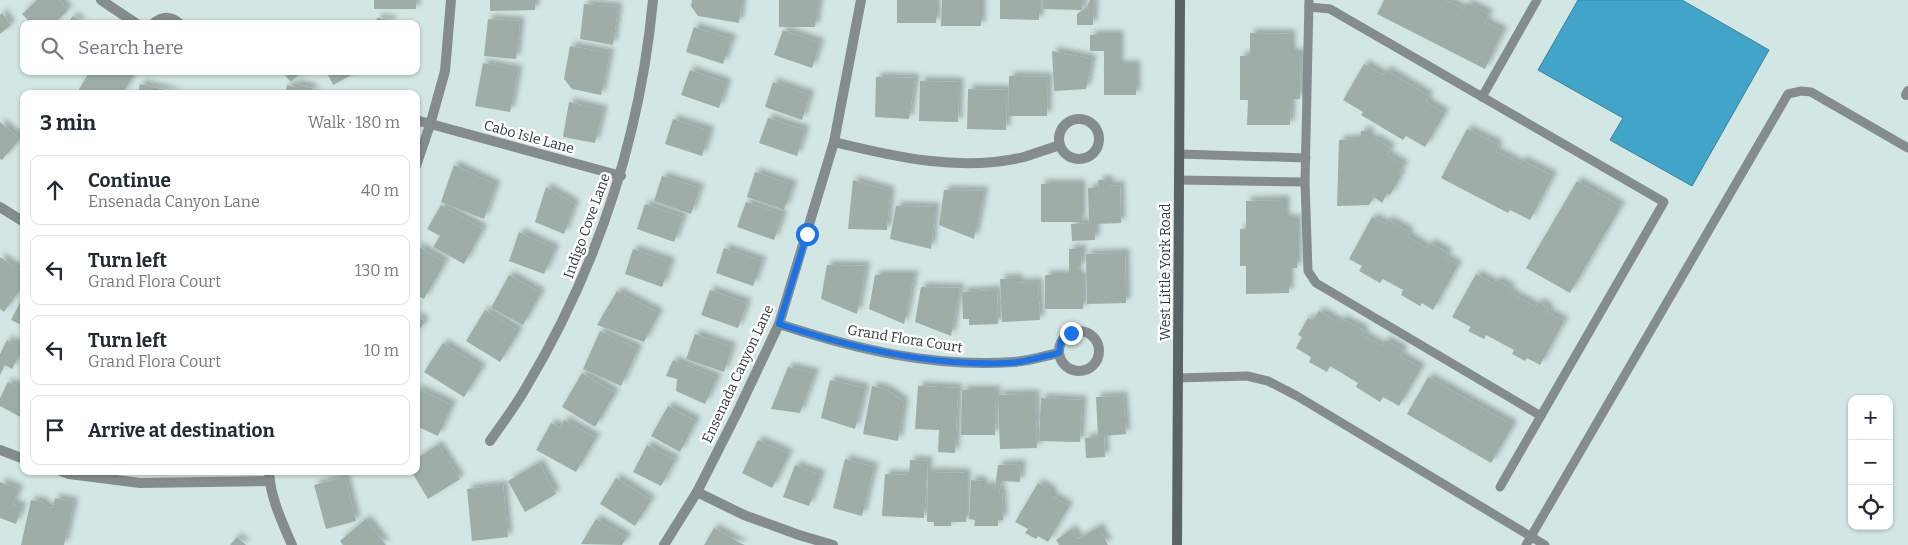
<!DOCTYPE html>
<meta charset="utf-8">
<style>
:root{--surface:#fff;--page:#f2f2f3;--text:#1f2937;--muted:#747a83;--line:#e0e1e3}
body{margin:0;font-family:Bitter,serif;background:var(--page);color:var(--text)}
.controls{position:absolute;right:15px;bottom:15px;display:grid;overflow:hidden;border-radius:10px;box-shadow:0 1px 4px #0004}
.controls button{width:45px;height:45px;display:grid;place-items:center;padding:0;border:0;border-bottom:1px solid var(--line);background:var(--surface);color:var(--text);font:25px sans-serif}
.stop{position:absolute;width:15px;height:15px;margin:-11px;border:4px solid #1a73e8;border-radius:50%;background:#fff}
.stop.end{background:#1a73e8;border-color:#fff;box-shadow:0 1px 5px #0008}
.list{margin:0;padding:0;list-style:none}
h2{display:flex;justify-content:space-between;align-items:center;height:65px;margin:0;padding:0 20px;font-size:21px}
h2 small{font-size:16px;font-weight:400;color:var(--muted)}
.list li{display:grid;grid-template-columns:32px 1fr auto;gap:15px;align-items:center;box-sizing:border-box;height:70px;margin:0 10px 10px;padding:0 10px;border:1px solid var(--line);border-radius:10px}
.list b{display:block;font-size:19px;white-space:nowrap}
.list p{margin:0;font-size:16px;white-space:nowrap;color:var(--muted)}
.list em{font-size:16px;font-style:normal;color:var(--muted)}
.icon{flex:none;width:28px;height:28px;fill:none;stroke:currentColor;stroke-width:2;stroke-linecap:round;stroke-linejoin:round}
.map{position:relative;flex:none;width:1908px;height:545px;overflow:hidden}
.search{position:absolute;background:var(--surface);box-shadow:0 1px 4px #0004;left:20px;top:20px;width:400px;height:55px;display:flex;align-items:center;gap:12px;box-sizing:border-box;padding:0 18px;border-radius:10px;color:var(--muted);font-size:19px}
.panel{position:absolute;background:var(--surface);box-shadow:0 1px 4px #0004;left:20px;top:90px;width:400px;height:385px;border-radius:10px}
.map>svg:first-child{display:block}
.water{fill:#41a4c9;stroke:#3d849e}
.building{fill:#9eaea7;filter:url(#shadow)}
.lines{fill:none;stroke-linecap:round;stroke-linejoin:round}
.service{stroke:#848c8e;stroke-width:9}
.minor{stroke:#848c8e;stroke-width:10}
.secondary{stroke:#596466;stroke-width:10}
.route{stroke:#1a73e8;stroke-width:6}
.labels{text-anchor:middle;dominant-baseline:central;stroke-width:5;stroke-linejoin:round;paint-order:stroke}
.street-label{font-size:14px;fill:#333b3a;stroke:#fff}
</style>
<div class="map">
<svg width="1908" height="545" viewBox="0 0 1908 545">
<defs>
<filter id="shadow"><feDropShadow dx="4.5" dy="-4.5" stdDeviation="2.5" flood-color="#0004"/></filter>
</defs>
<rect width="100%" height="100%" fill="#d2e6e4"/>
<path class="water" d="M1578 0H1682L1769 50 1692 186 1610 140 1623 118 1538 70Z"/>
<g class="building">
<path d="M37 0H59L68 10 54 24H26L27 19 22 14Z"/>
<rect x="374" y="0" width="42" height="9"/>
<path d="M490 0H535V10L490 11Z"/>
<path d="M692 0H742L739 23 698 16 691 6Z"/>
<path d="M779 0H819L815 27H779Z"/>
<rect x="897" y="0" width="39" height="23"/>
<path d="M942 0H981V26H941Z"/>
<path d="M1000 0H1039V20L1000 19Z"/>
<path d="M1043 0H1082V10L1043 9Z"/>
<path d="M1090 0H1094L1093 25H1077V14L1087 7Z"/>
<path d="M1384 0H1446L1464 9 1467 3 1489 14 1485 22 1503 31 1485 69 1377 14Z"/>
<path d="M584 4 618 7 613 45 580 39Z"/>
<path d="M2 13 11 25 0 34V15Z"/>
<path d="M73 16 83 24H67Z"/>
<path d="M377 18 392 20 391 24H376Z"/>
<path d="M488 19 520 21 516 59 484 56Z"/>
<path d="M694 27 732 39 723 64 686 52Z"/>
<path d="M783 30 820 43 812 68 774 55Z"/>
<path d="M1250 33 1291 34V53H1301L1300 99H1291L1290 125H1247L1248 100H1240V56H1250Z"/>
<path d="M1090 35H1119V65H1136V95H1104V51H1090Z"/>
<path d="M570 46 610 53 601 95 572 89 564 79Z"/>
<path d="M1052 51 1092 59 1086 89 1054 91Z"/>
<path d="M483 63 518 70 510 112 475 106Z"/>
<path d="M1364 64 1383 75 1386 70 1429 96 1426 102 1445 113 1425 147 1406 136 1403 140 1361 115 1363 112 1343 100Z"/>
<path d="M690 70 727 83 719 108 681 95Z"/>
<path d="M90 71H125L133 76 122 94H82L78 91Z"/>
<path d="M281 71H302L291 82Z"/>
<path d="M326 71H359L333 85Z"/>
<path d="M1009 76 1048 77 1047 116H1008Z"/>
<path d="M876 77 915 78 909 119 875 117Z"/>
<path d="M920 81 959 82 958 122 919 121Z"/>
<path d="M773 82 810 95 802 120 765 107Z"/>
<path d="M140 84 178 93V94H138Z"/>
<path d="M295 84 312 88 311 91 321 94H285L287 85 295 87Z"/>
<path d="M968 89 1007 90 1006 130 967 129Z"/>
<path d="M569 102 603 110 595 143 563 137Z"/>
<path d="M768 118 805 130 797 156 759 143Z"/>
<path d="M673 119 710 131 702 156 665 144Z"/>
<path d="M0 122 20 139 2 160 0 159Z"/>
<path d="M1467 129 1499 145 1495 151 1520 164 1522 160 1553 176 1530 220 1510 210 1508 213 1441 178Z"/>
<path d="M1361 131H1369V139H1376L1391 148 1387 155 1404 165 1399 174 1401 175 1390 195 1387 194 1382 203 1374 197 1369 205 1337 206 1339 140 1360 139Z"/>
<path d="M454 165 496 185 484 219 441 202Z"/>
<path d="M755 172 793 185 784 210 747 197Z"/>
<path d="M662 176 700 188 691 214 654 201Z"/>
<path d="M853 180 890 191 887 230 848 229Z"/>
<path d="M1098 180H1109V186L1120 185 1121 223 1095 224V240L1072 241 1071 224 1089 223 1088 188H1099Z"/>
<path d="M1577 181 1621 206 1570 293 1526 268Z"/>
<rect x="1041" y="184" width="40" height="38"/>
<path d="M546 187 575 204 564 234 535 222Z"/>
<path d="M944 190 984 191 974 239 939 225Z"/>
<path d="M1285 200V219H1297V268H1289V293L1246 294V266H1240V229H1246V201Z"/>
<path d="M746 202 783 215 774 240 737 227Z"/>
<path d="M645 204 683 217 674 242 637 229Z"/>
<path d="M441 205 483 229 464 264 433 247 440 236 427 229Z"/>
<path d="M896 206 935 207 931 249 890 239Z"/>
<path d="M1372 217 1386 224 1388 220 1410 232 1407 236 1427 248 1430 243 1448 253 1445 258 1458 265 1433 310 1422 303 1420 306 1401 295 1403 290 1383 279 1380 283 1359 271 1362 266 1349 259Z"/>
<path d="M519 232 555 249 544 274 509 261Z"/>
<path d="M417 246 445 262 424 299 416 295Z"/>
<path d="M724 248 762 261 753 286 716 273Z"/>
<path d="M633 249 671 262 662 287 625 274Z"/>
<path d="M1069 249H1082L1081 266 1077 268V276H1083V309H1045V275H1069Z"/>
<path d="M1125 253 1126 303 1087 304 1086 254Z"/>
<path d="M0 257 24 273V284L4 312 0 309Z"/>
<path d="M827 265 866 266 857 314 821 299Z"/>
<path d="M1476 274 1494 284 1496 280 1511 288 1509 292 1536 307 1538 302 1549 308 1547 312 1564 321 1540 365 1527 358 1525 361 1512 354 1514 350 1486 335 1484 339 1468 331 1471 327 1452 317Z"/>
<path d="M509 275 541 293 523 325 491 308Z"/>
<path d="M875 275H914L904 324 869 309Z"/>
<path d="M1018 278V283L1038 282 1040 320 1002 322 1000 279Z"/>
<path d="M921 287 960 288 951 336 915 322Z"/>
<path d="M710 290 747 303 738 328 701 315Z"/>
<path d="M997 290 998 324 969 325V319H963L962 292Z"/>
<path d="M617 291 659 313 644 342 597 325Z"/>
<path d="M24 295V326L11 320Z"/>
<path d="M485 310 519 331 500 362 466 341Z"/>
<path d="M1319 311 1340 323 1342 319 1365 331 1362 335 1382 346 1385 340 1403 350 1400 356 1421 368 1399 406 1383 397 1380 402 1356 387 1358 383 1330 366 1327 372 1309 362 1311 357 1296 348 1302 337 1298 335 1308 318 1313 320Z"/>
<path d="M416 315 425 322 416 334Z"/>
<path d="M600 331 638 349 621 386 583 369Z"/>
<path d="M695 334 732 347 724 372 686 359Z"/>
<path d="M7 340 23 348 12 369 5 365 0 375V354Z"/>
<path d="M443 343 482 368 464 397 424 372Z"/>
<path d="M673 360 717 378 705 404 676 391 677 379 666 376Z"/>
<path d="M788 367 815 373 800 413 771 409Z"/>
<path d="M582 373 615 393 595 427 562 407Z"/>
<path d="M1428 377 1513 425 1491 463 1407 414Z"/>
<path d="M830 380 865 388 855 429 821 418Z"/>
<path d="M8 382 24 390V419L0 406V398Z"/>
<path d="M872 386 887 390 904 402 898 441 863 434Z"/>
<path d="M918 386 958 388 955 453 938 452 939 430 915 429Z"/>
<path d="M416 388 452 405 438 436 416 426Z"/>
<path d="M962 390H996L995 435H961Z"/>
<path d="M1035 394 1037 448 1000 449 998 395Z"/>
<path d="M1123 396 1126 434 1104 436 1105 457 1086 458 1085 438 1098 437 1096 397Z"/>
<path d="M1041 398 1082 400 1080 442 1039 441Z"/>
<path d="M668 406 696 421 680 452 651 436Z"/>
<path d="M564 420 596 438 576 472 536 450 551 423 560 428Z"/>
<path d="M758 440 789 454 772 488 742 473Z"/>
<path d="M438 445 460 479 428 499 411 471H416V459Z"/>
<path d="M647 445 675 460 661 486 633 472Z"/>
<path d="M845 459 874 467 862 516 833 508Z"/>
<path d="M910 460 928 461 924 518 882 516 885 474 909 475Z"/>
<path d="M539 463 556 494 525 512 508 481Z"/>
<path d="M1021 464 1020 482 1002 481 999 492H1002L1003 520H998V526H974L975 520 969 519 971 480 983 481V489L987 486H992L995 489 998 465Z"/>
<path d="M795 465 821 475 809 506 783 497Z"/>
<path d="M928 472 966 473V522H951V526H934V522H927Z"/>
<path d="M345 477 356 521 326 529 314 485Z"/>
<path d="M616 478 651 500 635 526 600 504Z"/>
<path d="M0 482 19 489 13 504 22 507 16 524 0 518Z"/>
<path d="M1038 483 1052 491V496L1069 506 1048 542 1038 536 1036 539 1025 533 1028 529 1015 522Z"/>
<path d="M503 485 508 537 472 541 467 489Z"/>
<path d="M55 498 74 502 64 545H21L31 500 42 502 47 507 53 508Z"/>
<path d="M366 519 386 545H343L340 541Z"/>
<path d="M596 519 627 537 622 545 581 544Z"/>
<path d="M1099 527 1108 545H1059L1056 540 1072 529 1078 539Z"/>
<path d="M714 528 740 543 745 545H704Z"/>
<path d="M237 537 246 545H230Z"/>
</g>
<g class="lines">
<g class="service">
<path d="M1309 0 1305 182 1308 271 1316 283 1541 416"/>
<path d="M1309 7 1330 9 1664 202 1500 487"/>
<path d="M1482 97 1537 0"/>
<path d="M1179 154 1306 158"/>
<path d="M1179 180 1305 182"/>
<path d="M1178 378 1247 376 1268 381 1297 396 1545 545"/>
<path d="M1526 545 1788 94 1801 91 1811 92 1908 148"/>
</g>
<g class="minor">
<path d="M101 0 137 24"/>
<path d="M153 24C162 16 171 16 180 24"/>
<path d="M1906 95 1908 91"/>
<circle cx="1079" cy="139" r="20"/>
<path d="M416 120 621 176"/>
<path d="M834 142C895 157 961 172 1024 157 1036 153 1048 149 1060 145"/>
<path d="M416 166 430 125 445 71 451 0"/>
<path d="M0 207 24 222"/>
<path d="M779 324C855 349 934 368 1014 362 1029 361 1044 356 1059 353"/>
<circle cx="1079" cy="351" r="20"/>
<path d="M490 441C501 425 514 408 524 391 596 271 640 139 653 0"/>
<path d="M0 450 24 459"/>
<path d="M61 471 69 474 140 483 270 481"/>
<path d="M269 471C270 497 282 522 292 545"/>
<path d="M697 492 744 515 799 535 833 545"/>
<path d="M664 545 697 492 736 415 779 324 834 142 861 0"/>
</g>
<path class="secondary" d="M1177 545 1180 0"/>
</g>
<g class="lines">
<path class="route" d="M807 234 779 324C836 343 893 357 953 362 974 363 997 365 1018 362 1031 360 1045 356 1059 353L1061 341 1071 333"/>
</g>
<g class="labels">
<g class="street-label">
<text transform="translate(529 137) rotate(15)">Cabo Isle Lane</text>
<text transform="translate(587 226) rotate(-70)">Indigo Cove Lane</text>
<text transform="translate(1165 272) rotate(-90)">West Little York Road</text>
<text transform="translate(905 339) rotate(9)">Grand Flora Court</text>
<text transform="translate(738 374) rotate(-65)">Ensenada Canyon Lane</text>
</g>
</g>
</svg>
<div class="controls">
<button>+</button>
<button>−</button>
<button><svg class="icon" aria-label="locate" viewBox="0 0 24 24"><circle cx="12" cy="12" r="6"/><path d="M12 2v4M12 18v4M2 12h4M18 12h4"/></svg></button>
</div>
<div class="stop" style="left:807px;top:234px"></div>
<div class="stop end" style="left:1071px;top:333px"></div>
<div class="search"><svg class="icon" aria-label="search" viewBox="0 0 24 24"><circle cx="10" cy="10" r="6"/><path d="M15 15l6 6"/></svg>Search here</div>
<section class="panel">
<h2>3 min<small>Walk · 180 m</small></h2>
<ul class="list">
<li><svg class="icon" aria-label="ahead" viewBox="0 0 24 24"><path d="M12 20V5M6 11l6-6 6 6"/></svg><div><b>Continue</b><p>Ensenada Canyon Lane</p></div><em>40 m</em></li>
<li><svg class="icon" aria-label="left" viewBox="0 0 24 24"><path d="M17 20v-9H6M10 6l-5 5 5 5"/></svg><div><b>Turn left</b><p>Grand Flora Court</p></div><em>130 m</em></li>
<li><svg class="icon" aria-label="left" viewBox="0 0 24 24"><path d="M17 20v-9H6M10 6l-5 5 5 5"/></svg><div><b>Turn left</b><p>Grand Flora Court</p></div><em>10 m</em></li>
<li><svg class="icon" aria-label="arrive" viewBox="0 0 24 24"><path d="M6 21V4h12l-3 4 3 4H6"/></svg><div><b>Arrive at destination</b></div></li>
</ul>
</section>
</div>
